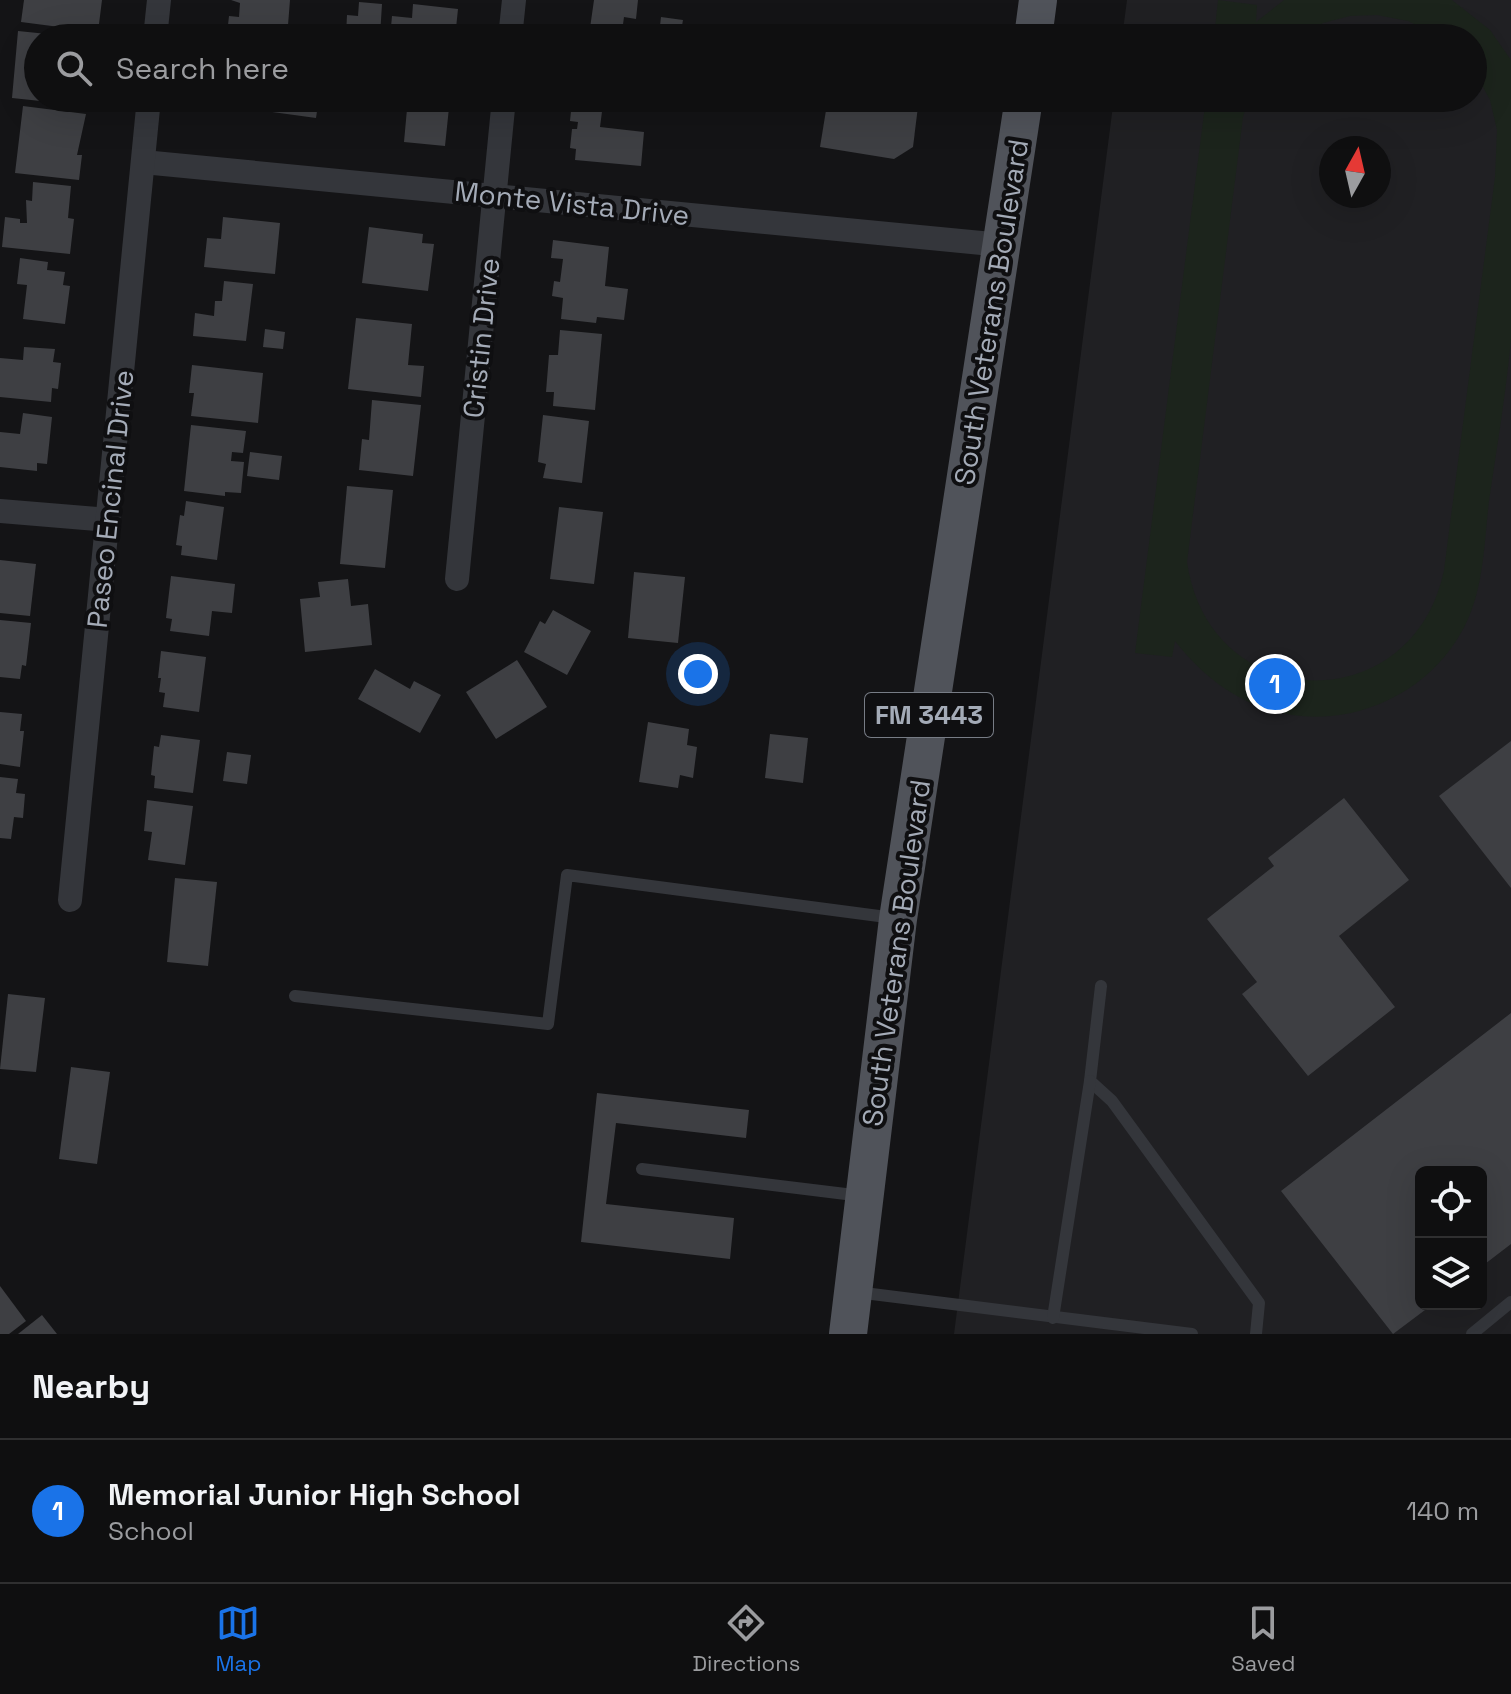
<!DOCTYPE html>
<style>
:root{--surface:#0f0f10;--page:#1d1d1e;--text:#f1f3f6;--muted:#9b9c9f;--line:#2f2f30;--accent:#1a73e8}
body{margin:0;font-family:"Space Grotesk",sans-serif;background:var(--page);color:var(--text)}
.controls{position:absolute;right:24px;bottom:24px;display:grid;overflow:hidden;border-radius:12px;box-shadow:0 8px 32px #0002}
.controls button{width:72px;height:72px;display:grid;place-items:center;padding:0;border:0;border-bottom:2px solid var(--line);background:var(--surface);color:var(--text);font:40px sans-serif}
.compass{position:absolute;left:1319px;top:136px;width:72px;height:72px;border-radius:50%;background:var(--surface);box-shadow:0 8px 32px #0002;rotate:8deg}
.you{position:absolute;left:698px;top:674px;width:28px;height:28px;margin:-20px;border:6px solid #fff;border-radius:50%;background:#1a73e8;box-shadow:0 0 0 12px #1a73e833}
.badge{display:grid;place-items:center;width:52px;height:52px;border-radius:50%;background:var(--accent);color:#fff;font-size:26px;font-weight:700}
.pin{position:absolute;translate:-50% -50%;border:4px solid #fff;box-shadow:0 2px 8px #0006}
.list{margin:0;padding:0;list-style:none}
h2{display:flex;justify-content:space-between;align-items:center;height:104px;margin:0;padding:0 32px;font-size:34px}
h2 small{font-size:26px;font-weight:400;color:var(--muted)}
.list li{display:grid;grid-template-columns:52px 1fr auto;gap:24px;align-items:center;box-sizing:border-box;height:144px;padding:0 32px;border-top:2px solid var(--line)}
.list b{display:block;font-size:30px;white-space:nowrap}
.list p{margin:0;font-size:26px;white-space:nowrap;color:var(--muted)}
.list em{font-size:26px;font-style:normal;color:var(--muted)}
.icon{flex:none;width:44px;height:44px;fill:none;stroke:currentColor;stroke-width:2;stroke-linecap:round;stroke-linejoin:round}
.map{position:relative;flex:none;width:1511px;height:1334px;overflow:hidden}
.search{position:absolute;background:var(--surface);box-shadow:0 8px 32px #0002;left:24px;right:24px;top:24px;height:88px;display:flex;align-items:center;gap:20px;box-sizing:border-box;padding:0 28px;border-radius:44px;color:var(--muted);font-size:30px}
.sheet{height:248px;background:var(--surface)}
nav{display:flex;justify-content:space-around;align-items:center;box-sizing:border-box;height:112px;border-top:2px solid var(--line);background:var(--surface);font-size:22px;color:var(--muted)}
nav a{display:grid;justify-items:center;gap:4px}
nav .on{color:var(--accent)}
.map>svg:first-child{display:block}
.built{fill:#202023;fill-rule:evenodd}
.green{fill:#1c241c}
.building{fill:#3e3f43}
.lines{fill:none;stroke-linecap:round;stroke-linejoin:round}
.service{stroke:#34363b;stroke-width:12}
.minor{stroke:#34363b;stroke-width:24}
.primary{stroke:#50535a;stroke-width:38}
.labels{text-anchor:middle;dominant-baseline:central;stroke-width:8;stroke-linejoin:round;paint-order:stroke}
.shield{fill:#0f0f11;stroke:#777c85;stroke-width:2}
.shield-label{font-size:26px;font-weight:bold;fill:#a4abb7}
.street-label{font-size:28px;fill:#a4abb7;stroke:#0f0f11}
</style>
<div class="map">
<svg width="1511" height="1334" viewBox="0 0 1511 1334">
<rect width="100%" height="100%" fill="#141416"/>
<path class="built" d="M1127 0H1511V1334H954L1114 98H1473V38H1122ZM1331 148H1379V196H1331ZM1421 1172H1481V1304H1421Z"/>
<path class="green" d="M1218 0 1257 5 1256 22 1284 0H1452L1490 30 1511 60C1511 122 1511 185 1511 248 1511 278 1511 309 1511 339 1506 393 1497 447 1489 501 1484 543 1484 593 1462 631 1436 679 1385 711 1331 716 1266 722 1213 690 1175 641L1172 657 1135 653 1206 98H1249L1243 117 1187 562C1209 716 1413 721 1444 570L1495 177 1497 130 1490 100 1473 68V38H1443L1408 21 1377 15 1350 16 1323 23 1297 38H1214Z"/>
<g class="building">
<path d="M24 0H102L98 32 21 22Z"/>
<path d="M231 0H290L287 38 227 34 229 16 239 17 240 3Z"/>
<path d="M594 0H638L636 19 624 17 622 32 590 28Z"/>
<path d="M359 2 382 4 380 36 346 35 347 15 358 16Z"/>
<path d="M413 4 458 9 455 38H390L392 16 412 18Z"/>
<path d="M661 17 683 20 680 37 659 34Z"/>
<path d="M18 31 67 36V38H38V98H88V106L12 98Z"/>
<path d="M237 98H319L316 118 235 107Z"/>
<path d="M408 98H450L445 146 404 142Z"/>
<path d="M828 98H919L913 147 894 159 820 147Z"/>
<path d="M572 101 603 104 600 127 644 132 641 166 575 160 576 149 570 148 572 129H577L578 122 570 121Z"/>
<path d="M23 106 86 114 77 155H82L79 180 15 173Z"/>
<path d="M33 182 71 186 68 218 74 219 70 254 2 247 5 217 20 219V223H27L26 200 32 201Z"/>
<path d="M223 217 280 223 275 274 204 267 207 238 221 239Z"/>
<path d="M369 227 423 234 422 243 434 244 428 291 362 283Z"/>
<path d="M553 240 609 247 605 286 628 289 624 320 597 317 596 323 561 319 563 298 552 296 554 281 560 282 563 259 551 258Z"/>
<path d="M20 258 48 262 47 270 65 272 63 285 70 286 65 324 23 319 27 285 17 284Z"/>
<path d="M224 281 253 284 246 341 193 336 195 313 214 316 215 301H222Z"/>
<path d="M356 318 412 324 408 365 424 366 421 397 348 389Z"/>
<path d="M265 329 285 332 283 349 263 347Z"/>
<path d="M560 330 602 334 595 410 553 406 554 392H546L549 355H558Z"/>
<path d="M24 347 55 349 53 362 61 363 58 389 52 388 51 402 0 397V358L23 360Z"/>
<path d="M192 365 263 373 258 423 191 416 194 393H189Z"/>
<path d="M372 400 421 405 413 476 359 470 362 439 369 440Z"/>
<path d="M23 413 52 417 47 464 37 463V471L0 467V432L20 434Z"/>
<path d="M543 415 589 421 582 483 543 478 546 464 538 462Z"/>
<path d="M191 425 246 431 243 453 232 452 231 461 244 462 241 493 225 492V496L184 491Z"/>
<path d="M250 452 282 456 279 480 247 476Z"/>
<path d="M347 486 393 490 385 568 340 564Z"/>
<path d="M186 501 224 507 217 560 181 555 182 546 176 545 180 515 184 516Z"/>
<path d="M559 507 603 512 594 584 550 579Z"/>
<path d="M0 560 36 564 30 616 0 613Z"/>
<path d="M634 572 685 577 678 643 628 638Z"/>
<path d="M171 576 235 584 232 613 212 611 209 636 170 631 172 619 166 618Z"/>
<path d="M348 579 351 606 368 604 372 645 305 652 300 599 320 597 318 582Z"/>
<path d="M553 610 591 631 567 675 524 652 540 621 545 624Z"/>
<path d="M0 620 31 623 26 666 22 665 20 679 0 677Z"/>
<path d="M161 651 206 657 199 712 163 707 165 693 159 692 161 678H158Z"/>
<path d="M517 660 547 707 496 739 466 692Z"/>
<path d="M375 669 410 689 414 681 441 695 420 733 358 699Z"/>
<path d="M0 712 22 714 20 731H24L20 767 0 764Z"/>
<path d="M648 722 689 729 687 745 697 747 693 778 680 775 678 788 639 782Z"/>
<path d="M770 734 808 738 803 783 765 778Z"/>
<path d="M161 735 200 740 193 793 154 788 155 776 151 775 154 746 159 747Z"/>
<path d="M1511 741V888L1439 796Z"/>
<path d="M227 752 251 755 247 784 223 781Z"/>
<path d="M0 777 18 779 16 793 25 794 23 818 14 817 11 839 0 838Z"/>
<path d="M1344 798 1409 880 1339 936 1395 1007 1308 1076 1242 994 1257 982 1207 919 1274 866 1268 858Z"/>
<path d="M147 800 193 806 185 865 148 860 152 832 144 831Z"/>
<path d="M175 878 217 882 208 966 167 962Z"/>
<path d="M8 994 45 998 36 1072 0 1069Z"/>
<path d="M1511 1013V1244L1481 1267V1172H1421V1304H1433L1393 1334 1281 1191Z"/>
<path d="M71 1067 110 1072 97 1164 59 1159Z"/>
<path d="M597 1093 749 1110 746 1138 616 1123 606 1204 734 1218 730 1259 581 1242Z"/>
<path d="M0 1286 26 1321 9 1334H0Z"/>
<path d="M42 1315 57 1334H18Z"/>
</g>
<g class="lines">
<g class="service">
<path d="M1101 986 1090 1081 1112 1101 1259 1303 1256 1334"/>
<path d="M295 996 548 1024 567 875 894 918"/>
<path d="M642 1169 862 1196"/>
<path d="M856 1292 1192 1334"/>
<path d="M1053 1318 1090 1081"/>
<path d="M1472 1334 1511 1302"/>
</g>
<g class="minor">
<path d="M155 38 159 0"/>
<path d="M510 38 514 0"/>
<path d="M143 162 1002 245"/>
<path d="M0 511 109 520"/>
<path d="M457 579 504 98"/>
<path d="M70 900 149 98"/>
</g>
<g class="primary">
<path d="M1033 38 1038 0"/>
<path d="M848 1334 898 919 1024 98"/>
</g>
</g>
<g class="labels">
<rect class="shield" x="865" y="693" width="128" height="44" rx="6"/>
<g class="shield-label">
<text x="929" y="715">FM 3443</text>
</g>
<g class="street-label">
<text transform="translate(572 203) rotate(6)">Monte Vista Drive</text>
<text transform="translate(991 312) rotate(-81)">South Veterans Boulevard</text>
<text transform="translate(481 338) rotate(-84)">Cristin Drive</text>
<text transform="translate(110 499) rotate(-84)">Paseo Encinal Drive</text>
<text transform="translate(896 953) rotate(-82)">South Veterans Boulevard</text>
</g>
</g>
</svg>
<div class="controls">
<button><svg class="icon" aria-label="locate" viewBox="0 0 24 24"><circle cx="12" cy="12" r="6"/><path d="M12 2v4M12 18v4M2 12h4M18 12h4"/></svg></button>
<button><svg class="icon" aria-label="layers" viewBox="0 0 24 24"><path d="M12 4l9 5-9 5-9-5zM3 14l9 5 9-5"/></svg></button>
</div>
<svg class="compass" viewBox="-18 -18 36 36"><path d="M0-13l5 13h-10z" fill="#e53935"/><path d="M0 13l5-13h-10z" fill="#9b9c9f"/></svg>
<div class="you"></div>
<div class="pin badge" style="left:1275px;top:684px">1</div>
<div class="search"><svg class="icon" aria-label="search" viewBox="0 0 24 24"><circle cx="10" cy="10" r="6"/><path d="M15 15l6 6"/></svg>Search here</div>
</div>
<section class="sheet">
<h2>Nearby<small></small></h2>
<ul class="list">
<li><span class="badge">1</span><div><b>Memorial Junior High School</b><p>School</p></div><em>140 m</em></li>
</ul>
</section>
<nav>
<a class="on"><svg class="icon" aria-label="map" viewBox="0 0 24 24"><path d="M3 6l6-2 6 2 6-2v14l-6 2-6-2-6 2zM9 4v14M15 6v14"/></svg>Map</a>
<a><svg class="icon" aria-label="directions" viewBox="0 0 24 24"><path d="M12 3l9 9-9 9-9-9zM9 14v-3h6M13 9l2 2-2 2"/></svg>Directions</a>
<a><svg class="icon" aria-label="saved" viewBox="0 0 24 24"><path d="M7 4h10v16l-5-4-5 4z"/></svg>Saved</a>
</nav>
